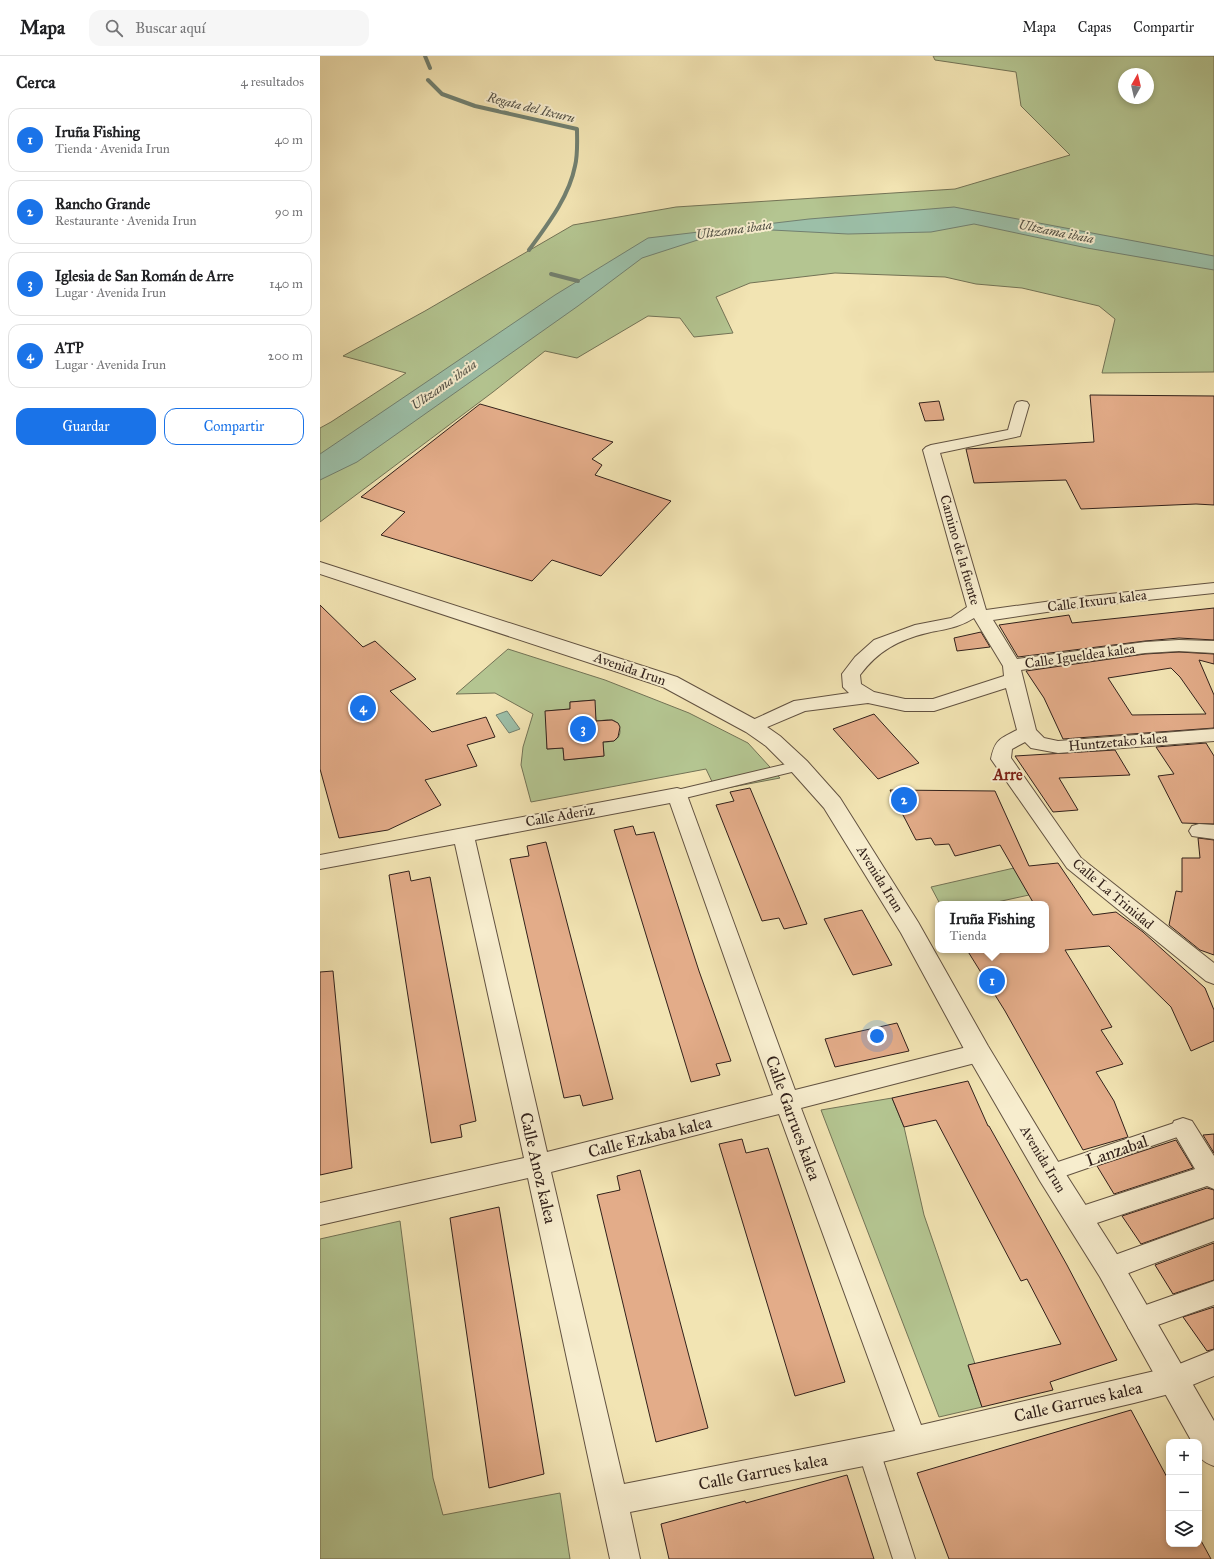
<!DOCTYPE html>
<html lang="es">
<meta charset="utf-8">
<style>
:root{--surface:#fff;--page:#f6f6f6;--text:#202124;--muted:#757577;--line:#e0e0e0;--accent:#1a73e8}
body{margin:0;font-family:"IM FELL Great Primer",serif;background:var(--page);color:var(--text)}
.controls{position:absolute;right:12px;bottom:12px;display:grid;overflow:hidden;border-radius:8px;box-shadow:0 2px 6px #0003}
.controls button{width:36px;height:36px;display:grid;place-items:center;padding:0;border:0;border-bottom:1px solid var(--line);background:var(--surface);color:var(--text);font:20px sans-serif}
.compass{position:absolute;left:798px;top:12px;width:36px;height:36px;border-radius:50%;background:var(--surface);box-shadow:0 2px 6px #0003;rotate:8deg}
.you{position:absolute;left:557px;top:980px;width:14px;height:14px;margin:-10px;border:3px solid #fff;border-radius:50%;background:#1a73e8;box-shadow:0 0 0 6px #1a73e833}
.badge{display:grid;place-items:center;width:26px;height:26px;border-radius:50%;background:var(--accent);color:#fff;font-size:13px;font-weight:700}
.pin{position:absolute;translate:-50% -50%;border:2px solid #fff;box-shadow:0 1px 4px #0006}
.popup{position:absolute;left:615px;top:845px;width:114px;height:52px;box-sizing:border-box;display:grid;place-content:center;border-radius:8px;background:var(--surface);filter:drop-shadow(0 1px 3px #0005);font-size:13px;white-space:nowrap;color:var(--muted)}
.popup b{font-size:15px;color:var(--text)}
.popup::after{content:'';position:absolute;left:50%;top:100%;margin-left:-8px;border:8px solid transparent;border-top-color:var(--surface)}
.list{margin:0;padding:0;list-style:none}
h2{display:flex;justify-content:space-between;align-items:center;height:52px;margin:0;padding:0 16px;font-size:17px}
h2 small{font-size:13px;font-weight:400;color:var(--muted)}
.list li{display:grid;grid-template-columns:26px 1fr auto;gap:12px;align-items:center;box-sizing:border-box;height:64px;margin:0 8px 8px;padding:0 8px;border:1px solid var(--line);border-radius:12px}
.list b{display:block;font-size:15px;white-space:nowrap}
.list p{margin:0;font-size:13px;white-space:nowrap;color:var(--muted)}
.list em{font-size:13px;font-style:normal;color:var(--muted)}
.actions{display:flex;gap:8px;padding:12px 16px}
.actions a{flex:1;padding:9px 0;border:1px solid var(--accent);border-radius:12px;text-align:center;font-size:14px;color:var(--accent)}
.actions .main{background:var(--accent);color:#fff}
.icon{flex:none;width:22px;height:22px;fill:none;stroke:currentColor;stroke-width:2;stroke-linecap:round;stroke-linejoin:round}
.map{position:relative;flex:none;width:894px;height:1503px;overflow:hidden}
header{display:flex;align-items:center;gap:24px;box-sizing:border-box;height:56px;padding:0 20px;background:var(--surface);border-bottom:1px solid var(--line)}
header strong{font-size:19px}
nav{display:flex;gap:22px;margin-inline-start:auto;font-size:14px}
.search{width:280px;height:36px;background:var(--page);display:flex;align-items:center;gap:10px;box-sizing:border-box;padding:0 14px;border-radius:12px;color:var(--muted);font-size:15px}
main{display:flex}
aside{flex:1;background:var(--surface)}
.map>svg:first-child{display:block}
.green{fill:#b4c591;stroke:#737356;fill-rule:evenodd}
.water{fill:#9cbfa8;stroke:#728070}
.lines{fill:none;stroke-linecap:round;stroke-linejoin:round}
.stream{stroke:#728070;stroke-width:4}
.building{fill:#e3ac89;stroke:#32211b;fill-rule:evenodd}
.pedestrian-casing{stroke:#625241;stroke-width:2}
.minor-casing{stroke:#625241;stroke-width:2}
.tertiary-casing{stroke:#625241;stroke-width:2}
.pedestrian{fill:#f7edce;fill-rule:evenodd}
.minor{fill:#f7edce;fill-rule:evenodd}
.tertiary{fill:#f7edce;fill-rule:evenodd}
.labels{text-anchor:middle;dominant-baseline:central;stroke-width:4;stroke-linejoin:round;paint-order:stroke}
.far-water-label{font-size:13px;font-style:italic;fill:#525045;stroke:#f7edce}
.street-label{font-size:14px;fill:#32211b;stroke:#f7edce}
.quarter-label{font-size:16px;font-weight:bold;fill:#7a1f14;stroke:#f7edce}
.near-street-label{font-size:17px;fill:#32211b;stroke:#f7edce}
</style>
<header>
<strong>Mapa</strong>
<div class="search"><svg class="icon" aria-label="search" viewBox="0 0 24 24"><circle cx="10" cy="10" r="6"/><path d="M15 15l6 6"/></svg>Buscar aquí</div>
<nav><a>Mapa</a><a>Capas</a><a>Compartir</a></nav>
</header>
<main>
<aside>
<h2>Cerca<small>4 resultados</small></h2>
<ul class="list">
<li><span class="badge">1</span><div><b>Iruña Fishing</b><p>Tienda · Avenida Irun</p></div><em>40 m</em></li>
<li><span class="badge">2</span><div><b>Rancho Grande</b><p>Restaurante · Avenida Irun</p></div><em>90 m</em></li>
<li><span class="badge">3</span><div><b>Iglesia de San Román de Arre</b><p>Lugar · Avenida Irun</p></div><em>140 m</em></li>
<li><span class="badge">4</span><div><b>ATP</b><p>Lugar · Avenida Irun</p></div><em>200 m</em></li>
</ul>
<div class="actions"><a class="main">Guardar</a><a>Compartir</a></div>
</aside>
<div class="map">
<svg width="894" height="1503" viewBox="0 0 894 1503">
<rect width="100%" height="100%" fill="#f2e4b3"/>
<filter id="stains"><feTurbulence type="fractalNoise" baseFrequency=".005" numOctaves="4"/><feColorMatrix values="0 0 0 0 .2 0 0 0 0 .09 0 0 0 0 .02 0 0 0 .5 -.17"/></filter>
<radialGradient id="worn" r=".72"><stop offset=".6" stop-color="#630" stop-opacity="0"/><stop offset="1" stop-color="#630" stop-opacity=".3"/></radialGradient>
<g class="green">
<path d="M613 0H894V316L782 317 795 263 779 250 702 232 656 228 625 221 515 217 430 227 396 241 413 277 374 281 360 262 328 260 257 302 225 295 173 336 0 466V372L11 366 86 317 23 300 105 255 253 169 356 151 635 133 750 99 701 50 696 16 615 4ZM804 18H828V42H804Z"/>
<path d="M188 593 285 624 369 657 428 687 460 722 396 734 386 713 211 746 201 709 203 691 213 658 175 637 136 638ZM274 644 276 665C281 665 288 663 292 664 301 666 303 680 295 684 292 686 286 686 283 686L284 700 244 704 243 692 227 693 226 655 250 653V646Z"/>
<path d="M694 812 709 839 668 848H620L611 831Z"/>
<path d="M572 1042 584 1071 604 1159 655 1308 648 1310 662 1351 619 1361 501 1054Z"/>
<path d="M80 1165 113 1422 123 1459 240 1437 250 1503H0V1183Z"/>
</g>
<g class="water">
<path d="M634 151 894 200V214L767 192 654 168 611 176 528 178 452 174 387 181 322 202 258 250 37 406 0 424V398L235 239 328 182 489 163Z"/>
<path d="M187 655 200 673 189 677 176 659Z"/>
</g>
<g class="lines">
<g class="stream">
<path d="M105 0 110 12"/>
<path d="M108 24 122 38 155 50 257 73C257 85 258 98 255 110 249 141 227 169 209 194"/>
<path d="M231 218 258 225"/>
</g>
</g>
<g class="building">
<path d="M770 339 894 340V449L876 448 761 453 746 424 654 427 646 393 774 386Z"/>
<path d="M619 345 624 364 605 365 599 347Z"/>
<path d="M160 348 293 386 272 403 282 409 275 419 351 445 281 520 232 504 212 525 61 479 85 456 41 441Z"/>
<path d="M0 549 43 591 55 585 96 623 70 635 112 676 166 661 175 681 147 689 157 710 105 724 121 749 68 774 19 782 0 713Z"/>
<path d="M894 552V584L859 582 825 585 698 601 679 569 749 559 752 567Z"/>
<path d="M661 576 670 591 637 595 634 582Z"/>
<path d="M859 596 894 598V608L879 604 894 639V672L743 683 724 642 706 615 825 598ZM851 612 860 621 886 658 812 659 788 622Z"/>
<path d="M275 644 276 665 292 664 298 667 300 671 298 681 294 685 283 686 284 700 244 704 243 692 227 693 225 655 250 653V646Z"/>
<path d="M554 658 573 679 599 707 558 723 513 673Z"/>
<path d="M886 687 894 700V768L862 767 838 720 854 718 836 691Z"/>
<path d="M795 694 810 719 739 722 758 754 733 756 695 700Z"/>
<path d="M430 732 487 868 464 873 459 862 442 865 396 749 414 745 410 736Z"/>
<path d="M570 734 675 735 709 810 738 807 773 859 796 856 823 876 885 932 894 954V985L871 995 851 951 789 890 745 894 792 971 781 974 803 1008 776 1016 794 1045 808 1081 763 1094 685 955 647 894H726V848H714L680 789 635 800 629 788 615 789 611 782 596 784Z"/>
<path d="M313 770 316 779 334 776 379 915 411 1005 396 1008 400 1019 371 1026 294 774Z"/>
<path d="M878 782 894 784V899L880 894 849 869 856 835 862 836V802H880Z"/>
<path d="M226 786 293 1043 263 1050 260 1039 244 1042 190 803 209 800 207 790Z"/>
<path d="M89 815 91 825 110 821 156 1065 140 1069 142 1081 111 1087 69 819Z"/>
<path d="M542 854 572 909 533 919 504 863Z"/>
<path d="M13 915 32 1112 0 1119V916Z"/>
<path d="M577 967 589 995 515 1011 505 983Z"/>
<path d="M648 1025 668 1070H669L747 1209 797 1304 730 1326 733 1334 662 1351 648 1309 741 1288 707 1223 701 1225 616 1064 584 1071 572 1042Z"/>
<path d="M894 1078V1097L883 1079Z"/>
<path d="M422 1083 426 1097 448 1092 525 1326 475 1340 399 1088Z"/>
<path d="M856 1084 873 1112 794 1138 777 1110Z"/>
<path d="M320 1114 388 1372 336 1386 277 1139 300 1134 297 1120Z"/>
<path d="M887 1132 894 1134V1162L821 1188 802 1160Z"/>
<path d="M179 1151 224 1418 169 1432 130 1162Z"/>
<path d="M894 1187V1224L853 1238 835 1209Z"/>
<path d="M894 1251V1293L887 1295 863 1261Z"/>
<path d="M811 1354 849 1425V1488H879V1481L891 1503H629L597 1417Z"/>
<path d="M527 1419 554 1503H349L341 1468 425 1445 426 1447Z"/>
</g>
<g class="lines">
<defs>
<g id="pedestrian">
<path d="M479 705 484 707 486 710 484 713 357 744 352 743 350 739 352 735 357 734Z"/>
<path d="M863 1064 869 1067 872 1072 869 1077 730 1125 723 1123 721 1117 723 1111Z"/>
<path d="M549 1385 557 1388 560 1395 595 1503H573L538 1395 541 1388Z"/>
</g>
<g id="minor">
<path d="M702 345 707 346 709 349 700 380 620 397 666 554 761 541 894 527V537L761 551 673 564 697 603 825 586 859 584 894 585V597L859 595 825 597 701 614 716 674 724 682 738 685 894 673V685L738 697 711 692 705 686 692 693 691 702 761 802 894 907V928L886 925 747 812 671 703C675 683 680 683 697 674L686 632 614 655H585L548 647 485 655 433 677 426 675 424 671 426 667 474 645 529 637 523 631 522 618 535 601 554 584 595 569 631 562 647 551 603 394 606 391 611 389 688 374 695 349 697 346ZM654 562 683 610 684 620 613 643H585L554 636 541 628 540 619C558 595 578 584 607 577 624 573 639 572 654 562Z"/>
<path d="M357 732 364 734 367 739 475 1034 659 988 667 990 671 997 667 1004 659 1006 481 1052 601 1369 852 1311 894 1294V1320L853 1337 814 1347 549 1409 310 1456 320 1503H290L208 1122 0 1169V1147L204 1102 135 788 0 813V799ZM350 747 453 1039 227 1096 155 784ZM459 1058 575 1375 304 1428 231 1116Z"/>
<path d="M879 768 894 769V783L872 780 869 775 872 770Z"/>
<path d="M863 1062 872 1065 894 1100V1133L887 1130 759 1173 750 1170 746 1162 750 1154 875 1113 851 1072 854 1065Z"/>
<path d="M894 1163V1185L790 1224 781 1220 777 1212 781 1204Z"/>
<path d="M894 1225V1249L818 1276 809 1273 805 1264 809 1255Z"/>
</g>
<path id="tertiary" d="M0 506 357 621 440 666 460 680 487 705 520 742 598 866 668 990 740 1109 800 1203 894 1365V1410C879 1404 879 1402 879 1386H872L780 1221 720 1125 650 1004 581 877 504 752 471 715 446 690 426 676 343 631 0 518Z"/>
</defs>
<use href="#pedestrian" class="pedestrian-casing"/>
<use href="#minor" class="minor-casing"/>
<use href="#tertiary" class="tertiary-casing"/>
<use href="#pedestrian" class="pedestrian"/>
<use href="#minor" class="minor"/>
<use href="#tertiary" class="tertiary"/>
</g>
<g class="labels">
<g class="far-water-label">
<text transform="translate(211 52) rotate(14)">Regata del Itxuru</text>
<text transform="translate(414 174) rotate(-8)">Ultzama ibaia</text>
<text transform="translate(736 176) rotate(11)">Ultzama ibaia</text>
<text transform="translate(124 329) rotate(-35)">Ultzama ibaia</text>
</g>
<g class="street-label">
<text transform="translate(640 494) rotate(74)">Camino de la fuente</text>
<text transform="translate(777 545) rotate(-7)">Calle Itxuru kalea</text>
<text transform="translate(760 600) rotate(-8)">Calle Igueldea kalea</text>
<text transform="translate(310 613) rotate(19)">Avenida Irun</text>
<text transform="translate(798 686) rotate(-5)">Huntzetako kalea</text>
<text transform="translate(240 760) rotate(-10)">Calle Aderiz</text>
<text transform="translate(560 823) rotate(58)">Avenida Irun</text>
<text transform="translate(793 838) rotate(40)">Calle La Trinidad</text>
<text transform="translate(723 1103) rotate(59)">Avenida Irun</text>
</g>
<g class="quarter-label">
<text x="688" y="718">Arre</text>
</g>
<g class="near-street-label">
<text transform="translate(473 1062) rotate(70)">Calle Garrues kalea</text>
<text transform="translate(330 1081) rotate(-14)">Calle Ezkaba kalea</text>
<text transform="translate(797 1095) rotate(-19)">Lanzabal</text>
<text transform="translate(218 1112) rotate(77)">Calle Anoz kalea</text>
<text transform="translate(758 1346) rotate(-13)">Calle Garrues kalea</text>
<text transform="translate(443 1416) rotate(-11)">Calle Garrues kalea</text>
</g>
</g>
<rect width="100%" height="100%" filter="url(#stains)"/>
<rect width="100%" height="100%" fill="url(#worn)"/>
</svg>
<div class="controls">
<button>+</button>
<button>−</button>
<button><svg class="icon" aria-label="layers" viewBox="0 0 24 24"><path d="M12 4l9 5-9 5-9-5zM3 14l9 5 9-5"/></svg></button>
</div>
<svg class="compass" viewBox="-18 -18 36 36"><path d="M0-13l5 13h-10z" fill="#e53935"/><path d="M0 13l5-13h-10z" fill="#757577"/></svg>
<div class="you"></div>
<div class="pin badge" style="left:672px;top:925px">1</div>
<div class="popup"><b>Iruña Fishing</b>Tienda</div>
<div class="pin badge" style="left:584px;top:744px">2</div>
<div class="pin badge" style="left:263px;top:673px">3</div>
<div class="pin badge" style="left:43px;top:652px">4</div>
</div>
</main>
